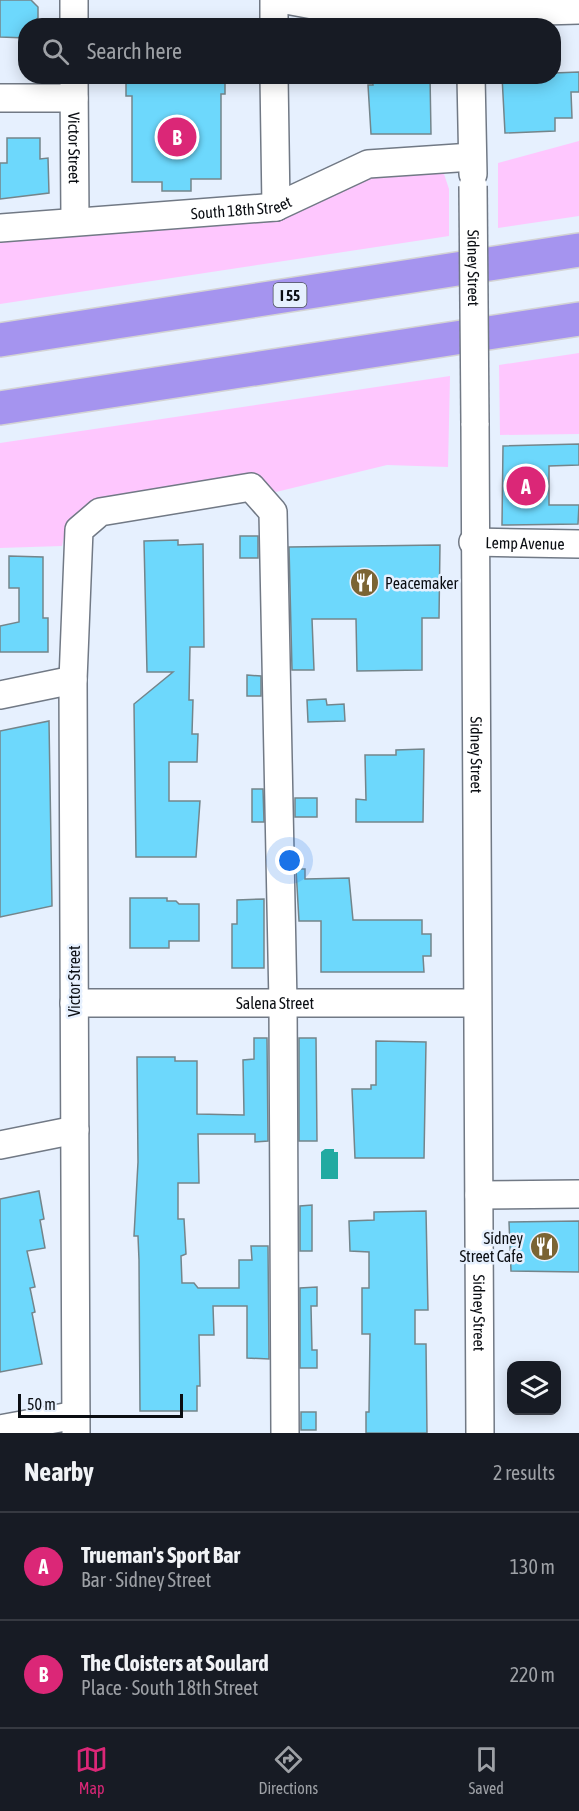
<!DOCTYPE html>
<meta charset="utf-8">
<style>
:root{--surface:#171b24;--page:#242831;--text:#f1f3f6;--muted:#9ea1a6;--line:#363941;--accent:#db2777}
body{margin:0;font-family:"Asap Condensed",sans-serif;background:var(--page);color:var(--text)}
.controls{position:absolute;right:18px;bottom:18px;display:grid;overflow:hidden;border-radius:12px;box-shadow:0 3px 15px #0003}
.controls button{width:54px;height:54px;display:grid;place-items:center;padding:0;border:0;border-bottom:2px solid var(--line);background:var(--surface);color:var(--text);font:30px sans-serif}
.scale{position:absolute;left:18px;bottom:15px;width:165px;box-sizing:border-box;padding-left:6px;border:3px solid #0a0d12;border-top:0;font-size:16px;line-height:21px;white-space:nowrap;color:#0a0d12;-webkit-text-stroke:4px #e6f0fe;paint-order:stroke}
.you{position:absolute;left:290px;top:861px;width:21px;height:21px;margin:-15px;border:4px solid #fff;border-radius:50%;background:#1a73e8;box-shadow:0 0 0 9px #1a73e833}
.badge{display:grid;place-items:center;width:39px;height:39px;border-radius:50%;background:var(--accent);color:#fff;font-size:20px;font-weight:700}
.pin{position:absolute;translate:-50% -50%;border:3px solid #fff;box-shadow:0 2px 6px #0006}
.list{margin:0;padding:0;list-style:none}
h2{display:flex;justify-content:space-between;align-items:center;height:78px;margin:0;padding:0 24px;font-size:26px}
h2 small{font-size:20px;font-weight:400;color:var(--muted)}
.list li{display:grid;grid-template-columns:39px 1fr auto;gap:18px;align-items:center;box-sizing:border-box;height:108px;padding:0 24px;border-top:2px solid var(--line)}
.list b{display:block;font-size:22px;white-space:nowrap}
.list p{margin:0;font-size:20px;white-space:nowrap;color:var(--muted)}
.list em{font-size:20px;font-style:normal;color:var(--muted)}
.icon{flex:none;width:33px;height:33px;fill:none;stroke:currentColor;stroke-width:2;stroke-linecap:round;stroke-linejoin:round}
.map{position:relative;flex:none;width:579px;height:1433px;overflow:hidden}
.search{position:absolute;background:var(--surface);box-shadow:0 3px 15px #0003;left:18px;right:18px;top:18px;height:66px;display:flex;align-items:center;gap:15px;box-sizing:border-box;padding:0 21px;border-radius:24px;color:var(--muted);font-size:22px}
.sheet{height:294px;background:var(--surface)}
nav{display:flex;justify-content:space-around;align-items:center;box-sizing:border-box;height:84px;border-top:2px solid var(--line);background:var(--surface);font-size:16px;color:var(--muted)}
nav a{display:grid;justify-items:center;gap:3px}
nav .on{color:var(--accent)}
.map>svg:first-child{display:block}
.green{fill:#fec7fe}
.water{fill:#21aaa1}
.building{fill:#6dd8fc;stroke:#74858b;stroke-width:1.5}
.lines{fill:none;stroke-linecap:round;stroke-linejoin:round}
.minor-casing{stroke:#717985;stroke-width:30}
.highway-casing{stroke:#d3d3d4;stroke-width:36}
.minor{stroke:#fff;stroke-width:27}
.highway{stroke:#a594ef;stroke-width:33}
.minor-bridge-casing{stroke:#717985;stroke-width:30;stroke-linecap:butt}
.minor-bridge{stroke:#fff;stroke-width:27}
.labels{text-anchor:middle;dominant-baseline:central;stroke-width:5;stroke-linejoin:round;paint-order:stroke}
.shield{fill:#e6f0fe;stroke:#4c5159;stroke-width:1.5}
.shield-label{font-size:15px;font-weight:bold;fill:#0a0d12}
.street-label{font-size:16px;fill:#0a0d12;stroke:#e6f0fe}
.poi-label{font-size:16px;fill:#0a0d12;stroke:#e6f0fe;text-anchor:start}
</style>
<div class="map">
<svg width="579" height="1433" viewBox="0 0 579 1433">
<rect width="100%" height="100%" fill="#e6f0fe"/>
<g class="green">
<path d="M579 141V216L498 228V163Z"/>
<path d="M443 171 449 189V236L0 304V241L387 174Z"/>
<path d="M579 353V434L500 435 499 365Z"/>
<path d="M450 376 448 467 387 465 276 492 262 482 66 527 62 546 0 548V443Z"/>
</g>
<path class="water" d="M325 1149H334V1152H338V1179H321V1152Z"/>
<g class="building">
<path d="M0 0H31L38 7V18L26 26V38L0 37Z"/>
<path d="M579 72V92H571L572 118H555V131L505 133 502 76H554V73Z"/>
<path d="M126 76H225V94H221V179H191V191H162V182H132V96H126Z"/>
<path d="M372 76H430L431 134H371L368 85H373Z"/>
<path d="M7 138H40V159L48 158 49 193 0 199V163H7Z"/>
<path d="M579 444V465L549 466V505H579L578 524 502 525 503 446Z"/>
<rect x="240" y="536" width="18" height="22"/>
<path d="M178 540V545L203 544 204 647H190L189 700H193L192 734H198L197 762H169V801H200L196 857H136L134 704 173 672H147L144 541Z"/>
<path d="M440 545 439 618H422V670L357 671 356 619H312L314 670H292L289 547Z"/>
<path d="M9 556 43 557V618H48V652H0V626L19 622V588H9Z"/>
<path d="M247 675 261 676V696H247Z"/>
<path d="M326 699 327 705 344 704 345 721 308 722 307 700Z"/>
<path d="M49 721 52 906 0 917V731Z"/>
<path d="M424 749 423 822H356V799L366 800 365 755H396V750Z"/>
<path d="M252 789H263L264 822H252Z"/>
<rect x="295" y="798" width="22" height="19"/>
<path d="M296 869H305V879L349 878 353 920H422V934H431V956H423L424 972H321V921H299Z"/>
<path d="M130 898H167V901H176L179 904H199V941H169V948H130Z"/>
<path d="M264 899V968H232V924H237V900Z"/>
<path d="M254 1038H267L268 1141 255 1142V1134H198L199 1183H178V1219H184L186 1254 181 1256 182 1283H194L198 1288H239V1260H252L251 1246H268L269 1359 247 1358V1306H213L214 1335H199L200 1386H197V1411H140L139 1260 138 1236H134L138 1162 137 1057H175V1061H197V1114L244 1115 243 1060 254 1059Z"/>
<path d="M299 1038H316L317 1141H299Z"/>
<path d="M376 1041 426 1042 424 1158H355L352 1089H371V1085H376Z"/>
<path d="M39 1191 44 1219 40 1220 45 1248 27 1251 35 1287 30 1288 35 1312 32 1313 42 1364 0 1372V1199Z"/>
<path d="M312 1205V1251H300V1206Z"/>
<path d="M426 1211 428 1310H415V1344H426L427 1433H366V1412H369L370 1334H362V1288H369V1252L350 1251 349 1221 374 1220V1212Z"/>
<path d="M579 1221V1272L511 1271 509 1222Z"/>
<path d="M317 1287V1306H311L312 1350H317V1368H300V1288Z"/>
<rect x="301" y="1412" width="15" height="18"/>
</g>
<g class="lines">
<defs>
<g id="minor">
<path d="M74 0V26"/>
<path d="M274 0V26"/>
<path d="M286 0 345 11 469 13 579 10"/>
<path id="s1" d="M74 76 75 220"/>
<path d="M274 76 276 207"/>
<path d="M471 76 473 174"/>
<path d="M0 98H74"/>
<path id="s2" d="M0 228 276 207 368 164 472 157"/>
<path id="s3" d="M475 423 480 1433"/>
<path id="s4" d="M473 542 579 544"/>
<path d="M0 695 73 680"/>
<path id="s5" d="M74 1003H477"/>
<path d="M0 1145 75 1130"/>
<path d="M479 1195 579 1194"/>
<path d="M0 1429 76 1415"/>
<path d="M76 1433 73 680 79 530 100 512 251 487 273 512 283 1003 285 1433"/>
</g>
<g id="highway">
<path d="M0 340 579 250"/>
<path d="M0 408 579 319"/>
</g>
</defs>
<use href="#minor" class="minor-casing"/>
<use href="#highway" class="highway-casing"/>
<use href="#minor" class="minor"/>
<use href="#highway" class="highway"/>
<defs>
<g id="minor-bridge">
<path id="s6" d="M473 186 475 423"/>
</g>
</defs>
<use href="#minor-bridge" class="minor-bridge-casing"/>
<use href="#minor-bridge" class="minor-bridge"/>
</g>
<defs>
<symbol id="restaurant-disc" viewBox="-11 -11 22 22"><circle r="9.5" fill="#7b6434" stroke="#e6f0fe"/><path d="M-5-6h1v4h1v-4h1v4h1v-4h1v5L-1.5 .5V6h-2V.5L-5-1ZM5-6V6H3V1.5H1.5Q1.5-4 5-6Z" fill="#fff"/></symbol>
</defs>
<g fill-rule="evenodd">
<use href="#restaurant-disc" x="348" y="566" width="33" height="33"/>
<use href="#restaurant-disc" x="528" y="1230" width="33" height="33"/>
</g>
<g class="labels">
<rect class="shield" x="273.5" y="283" width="33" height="24" rx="4.5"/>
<g class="shield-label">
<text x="290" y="295">I 55</text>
</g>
<g class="street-label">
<text stroke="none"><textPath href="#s1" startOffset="72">Victor Street</textPath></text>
<text stroke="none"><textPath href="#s2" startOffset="242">South 18th Street</textPath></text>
<text stroke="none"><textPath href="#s6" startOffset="82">Sidney Street</textPath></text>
<text stroke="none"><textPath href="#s4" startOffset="52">Lemp Avenue</textPath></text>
<text stroke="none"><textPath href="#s3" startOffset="332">Sidney Street</textPath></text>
<text transform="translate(74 981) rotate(-90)">Victor Street</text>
<text stroke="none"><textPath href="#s5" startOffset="201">Salena Street</textPath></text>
<text stroke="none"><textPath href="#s3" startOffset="890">Sidney Street</textPath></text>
</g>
<g class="poi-label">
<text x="385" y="583">Peacemaker</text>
<text x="523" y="1238" text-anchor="end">Sidney<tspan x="523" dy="18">Street Cafe</tspan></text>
</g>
</g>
</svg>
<div class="controls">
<button><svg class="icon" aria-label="layers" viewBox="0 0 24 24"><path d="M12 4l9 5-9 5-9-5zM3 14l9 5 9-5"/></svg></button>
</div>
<div class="scale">50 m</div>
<div class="you"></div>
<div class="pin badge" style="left:526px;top:486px">A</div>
<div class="pin badge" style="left:177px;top:137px">B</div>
<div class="search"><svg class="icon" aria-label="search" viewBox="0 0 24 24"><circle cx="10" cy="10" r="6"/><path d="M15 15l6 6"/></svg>Search here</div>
</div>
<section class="sheet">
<h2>Nearby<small>2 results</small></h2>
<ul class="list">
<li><span class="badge">A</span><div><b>Trueman's Sport Bar</b><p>Bar · Sidney Street</p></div><em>130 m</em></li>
<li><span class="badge">B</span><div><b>The Cloisters at Soulard</b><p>Place · South 18th Street</p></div><em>220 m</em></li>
</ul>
</section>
<nav>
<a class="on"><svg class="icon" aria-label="map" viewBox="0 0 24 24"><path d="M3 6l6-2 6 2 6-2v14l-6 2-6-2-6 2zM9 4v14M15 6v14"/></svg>Map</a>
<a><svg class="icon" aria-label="directions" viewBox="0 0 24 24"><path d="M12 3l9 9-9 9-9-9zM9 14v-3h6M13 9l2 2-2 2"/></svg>Directions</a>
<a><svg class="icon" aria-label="saved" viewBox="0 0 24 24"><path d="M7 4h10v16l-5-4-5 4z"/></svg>Saved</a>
</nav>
